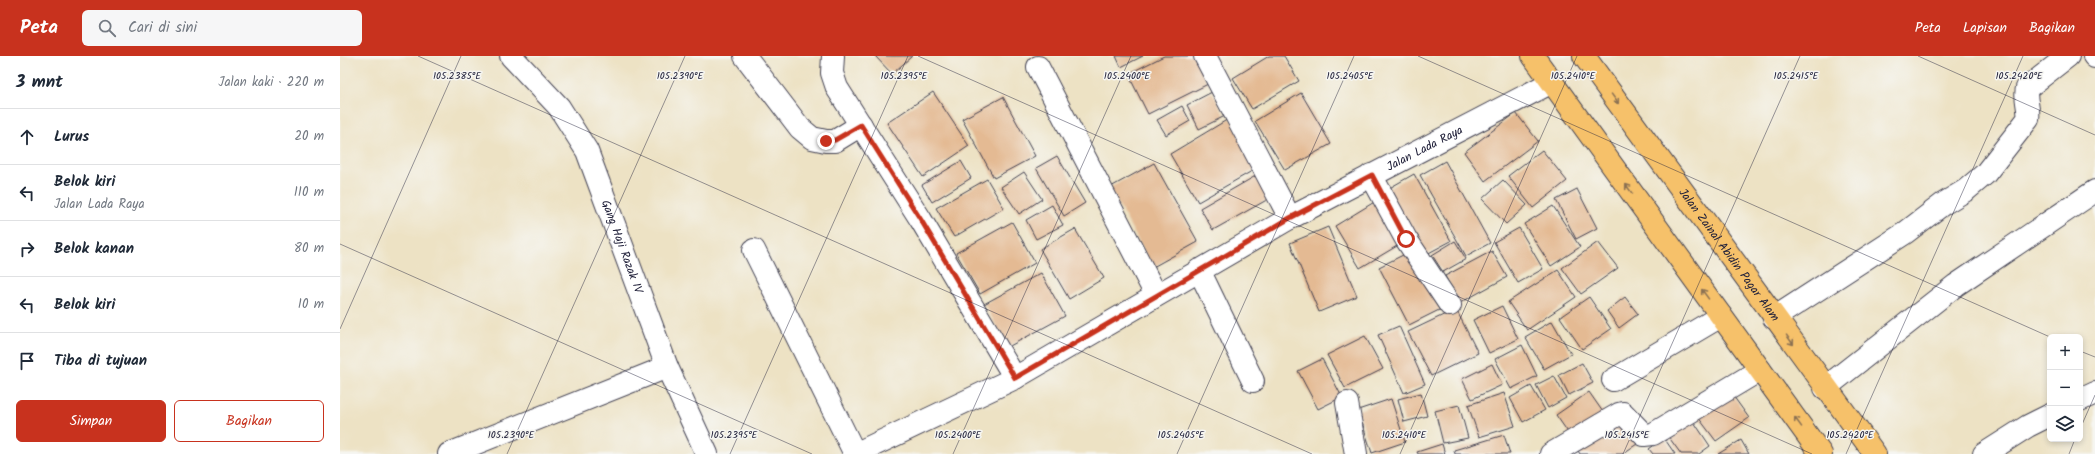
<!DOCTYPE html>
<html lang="id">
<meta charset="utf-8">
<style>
:root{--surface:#fff;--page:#f6f6f7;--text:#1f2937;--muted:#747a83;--line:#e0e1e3;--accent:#c8321e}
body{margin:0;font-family:Kalam,sans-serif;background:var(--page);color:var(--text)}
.controls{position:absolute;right:12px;bottom:12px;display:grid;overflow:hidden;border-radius:6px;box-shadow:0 2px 6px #0003}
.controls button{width:36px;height:36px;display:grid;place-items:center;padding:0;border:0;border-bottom:1px solid var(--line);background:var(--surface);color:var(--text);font:20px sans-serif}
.stop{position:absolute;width:12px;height:12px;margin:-9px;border:3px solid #c8321e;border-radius:50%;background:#fff}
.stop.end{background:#c8321e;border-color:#fff;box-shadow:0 1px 4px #0008}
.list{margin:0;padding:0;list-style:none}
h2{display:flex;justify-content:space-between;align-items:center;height:52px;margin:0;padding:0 16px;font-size:17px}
h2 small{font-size:13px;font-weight:400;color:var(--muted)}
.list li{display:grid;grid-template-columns:26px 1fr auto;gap:12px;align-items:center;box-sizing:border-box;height:56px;padding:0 16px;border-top:1px solid var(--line)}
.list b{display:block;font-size:15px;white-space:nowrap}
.list p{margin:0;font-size:13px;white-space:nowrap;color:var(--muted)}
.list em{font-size:13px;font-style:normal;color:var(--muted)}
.actions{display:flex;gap:8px;padding:12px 16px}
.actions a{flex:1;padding:9px 0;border:1px solid var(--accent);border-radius:6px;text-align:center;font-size:14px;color:var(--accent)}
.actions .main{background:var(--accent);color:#fff}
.icon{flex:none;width:22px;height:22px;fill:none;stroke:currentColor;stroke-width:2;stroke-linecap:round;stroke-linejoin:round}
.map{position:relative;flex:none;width:1755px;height:398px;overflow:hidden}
header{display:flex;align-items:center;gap:24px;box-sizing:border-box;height:56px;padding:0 20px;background:var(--accent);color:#fff}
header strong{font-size:19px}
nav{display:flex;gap:22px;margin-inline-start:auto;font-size:14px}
.search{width:280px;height:36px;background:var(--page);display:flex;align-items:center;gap:10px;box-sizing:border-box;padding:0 14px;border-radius:6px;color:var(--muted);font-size:15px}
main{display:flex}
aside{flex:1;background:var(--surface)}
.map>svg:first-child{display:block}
.building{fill:#e4ba93}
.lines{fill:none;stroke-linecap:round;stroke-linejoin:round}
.minor-casing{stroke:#403f50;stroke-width:24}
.highway-casing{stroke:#403f50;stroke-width:24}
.minor{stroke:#fff;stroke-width:22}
.highway{stroke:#f6c16b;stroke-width:22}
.oneway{stroke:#8c7253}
.route{stroke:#c8321e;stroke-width:5}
.ticks{fill:none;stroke:#22223b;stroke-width:1;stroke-opacity:0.45}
.labels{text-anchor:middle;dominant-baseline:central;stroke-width:3;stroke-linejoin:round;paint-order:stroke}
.street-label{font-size:12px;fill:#22223b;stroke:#f6f6f2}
.ticks-label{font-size:10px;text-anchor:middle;fill:#22223b;stroke:#f6f6f2;stroke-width:3;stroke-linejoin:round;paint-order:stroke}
</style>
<header>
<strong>Peta</strong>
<div class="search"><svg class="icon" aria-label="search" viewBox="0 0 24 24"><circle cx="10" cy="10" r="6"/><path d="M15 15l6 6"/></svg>Cari di sini</div>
<nav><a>Peta</a><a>Lapisan</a><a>Bagikan</a></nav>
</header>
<main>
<aside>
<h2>3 mnt<small>Jalan kaki · 220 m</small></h2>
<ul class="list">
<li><svg class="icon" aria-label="ahead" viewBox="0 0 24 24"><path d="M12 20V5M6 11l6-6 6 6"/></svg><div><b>Lurus</b></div><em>20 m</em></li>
<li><svg class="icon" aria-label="left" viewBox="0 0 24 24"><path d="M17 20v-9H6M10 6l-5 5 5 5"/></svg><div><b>Belok kiri</b><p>Jalan Lada Raya</p></div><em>110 m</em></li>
<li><svg class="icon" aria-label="right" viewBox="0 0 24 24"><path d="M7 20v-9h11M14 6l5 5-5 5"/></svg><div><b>Belok kanan</b></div><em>80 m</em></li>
<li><svg class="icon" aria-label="left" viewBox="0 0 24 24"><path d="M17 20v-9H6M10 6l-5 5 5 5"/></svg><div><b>Belok kiri</b></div><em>10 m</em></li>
<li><svg class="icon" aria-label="arrive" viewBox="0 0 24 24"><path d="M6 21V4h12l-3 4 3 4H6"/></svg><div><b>Tiba di tujuan</b></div></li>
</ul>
<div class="actions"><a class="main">Simpan</a><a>Bagikan</a></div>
</aside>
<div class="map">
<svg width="1755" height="398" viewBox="0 0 1755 398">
<rect width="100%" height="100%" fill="#f6f6f2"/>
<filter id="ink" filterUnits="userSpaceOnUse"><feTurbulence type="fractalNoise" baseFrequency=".025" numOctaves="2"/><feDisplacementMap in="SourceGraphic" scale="8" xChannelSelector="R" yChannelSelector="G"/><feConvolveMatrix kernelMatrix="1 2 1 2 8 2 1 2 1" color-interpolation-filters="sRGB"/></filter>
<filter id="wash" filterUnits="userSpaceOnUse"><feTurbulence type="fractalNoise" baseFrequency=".012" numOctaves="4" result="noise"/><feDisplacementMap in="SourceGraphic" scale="16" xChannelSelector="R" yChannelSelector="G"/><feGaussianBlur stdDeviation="0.9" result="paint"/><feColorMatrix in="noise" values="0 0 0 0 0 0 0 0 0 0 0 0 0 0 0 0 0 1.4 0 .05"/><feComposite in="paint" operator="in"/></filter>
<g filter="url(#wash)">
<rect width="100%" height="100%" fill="#ede2c4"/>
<g id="blocks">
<g class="building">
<path d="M535 0H572L552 18Z"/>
<path d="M776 0H803L781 11Z"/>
<path d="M824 0H854L868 28 808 58 788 18Z"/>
<path d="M929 0H944L959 25 912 53 893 22Z"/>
<path d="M593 36 629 90 583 121 547 67Z"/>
<path d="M872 36 885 60 859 73 847 49Z"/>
<path d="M961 37 991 88 945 114 915 65Z"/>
<path d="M663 41 695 100 654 122 622 63Z"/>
<path d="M842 50 850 65 826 79 817 64Z"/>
<path d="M1176 57 1198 85 1145 125 1124 96Z"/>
<path d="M890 62 919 111 858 146 830 98Z"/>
<path d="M1202 94 1227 125 1193 152 1168 120Z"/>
<path d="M717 100 745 147 724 160 696 112Z"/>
<path d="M621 105 631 122 592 146 582 129Z"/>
<path d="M1105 105 1150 187 1126 200 1080 119Z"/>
<path d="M814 107 858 186 813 211 769 132Z"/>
<path d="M684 116 702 143 679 158 661 131Z"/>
<path d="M919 118 932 141 873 174 860 152Z"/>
<path d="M1074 118 1111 185 1083 200 1046 134Z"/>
<path d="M647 123 664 152 614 181 596 152Z"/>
<path d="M1163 124 1187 149 1166 168 1142 143Z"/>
<path d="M1237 133 1257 172 1236 183 1216 144Z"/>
<path d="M1036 145 1062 187 1020 212 995 170Z"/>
<path d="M712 149 723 169 696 183 686 164Z"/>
<path d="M1213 150 1240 191 1211 210 1184 168Z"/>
<path d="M672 166 695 207 640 238 616 197Z"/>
<path d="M988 171 1017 240 979 256 950 187Z"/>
<path d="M1179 172 1203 213 1178 227 1154 186Z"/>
<path d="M735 173 764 222 729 243 700 193Z"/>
<path d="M1115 185 1126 203 1103 216 1092 199Z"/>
<path d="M1258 186 1278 212 1241 238 1222 212Z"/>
<path d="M1152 195 1167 221 1120 247 1105 220Z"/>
<path d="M1069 196 1103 252 1069 269 1039 211Z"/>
<path d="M1218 214 1236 241 1187 274 1168 246Z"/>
<path d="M701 217 725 260 668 291 644 248Z"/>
<path d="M1249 241 1271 273 1242 293 1220 261Z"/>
<path d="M1285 241 1298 258 1279 272 1267 255Z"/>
<path d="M1162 250 1178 283 1149 297 1133 264Z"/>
<path d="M1116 253 1138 297 1091 320 1068 276Z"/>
<path d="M1212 265 1231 298 1204 313 1185 281Z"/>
<path d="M1059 270 1085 328 1064 337 1038 279Z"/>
<path d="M1025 280 1043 313 1005 332 987 299Z"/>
<path d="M1182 289 1197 320 1171 333 1155 303Z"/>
<path d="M982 303 1002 341 978 353 958 315Z"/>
<path d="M1242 307 1253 327 1229 339 1219 319Z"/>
<path d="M1152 308 1162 329 1132 343 1122 323Z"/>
<path d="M1214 320 1226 342 1208 352 1196 329Z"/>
<path d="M1191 330 1205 354 1183 366 1170 342Z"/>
<path d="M1249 336 1265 359 1232 382 1216 359Z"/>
<path d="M1081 337 1087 360 1064 366 1058 343Z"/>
<path d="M1164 337 1175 370 1139 381 1128 349Z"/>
<path d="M1391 337 1409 362 1376 385 1358 361Z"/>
<path d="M1051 343 1065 386 1032 397 1018 354Z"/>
<path d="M1119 349 1128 382 1103 387 1095 355Z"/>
<path d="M1352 363 1370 390 1359 398H1341L1328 380Z"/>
<path d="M1281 364 1297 388 1282 398H1240L1237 393Z"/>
<path d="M1164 379 1170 398H1115L1114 394Z"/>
<path d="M1324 382 1335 398H1313L1309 393Z"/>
<path d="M1401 384 1409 398H1378Z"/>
<path d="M1102 388 1105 398H1078L1077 396Z"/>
</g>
</g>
</g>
<g filter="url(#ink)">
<use href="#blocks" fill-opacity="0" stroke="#403f50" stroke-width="1"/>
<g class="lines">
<defs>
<g id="minor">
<path id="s1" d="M171 0 219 51 247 95 327 311 367 398"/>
<path d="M405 0 460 72 472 82 486 85H495L521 69"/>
<path d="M493 0 492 17 497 32 581 164 675 322"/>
<path d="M865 0 950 162"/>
<path d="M1754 0 1755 1"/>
<path d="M698 11 816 239"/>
<path d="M1031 119 1066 183 1110 249"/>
<path d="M414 194 515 398"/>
<path d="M859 214 913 325"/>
<path d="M1434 262 1565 177 1603 148 1626 134 1645 118 1688 63C1690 52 1684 43 1687 32L1728 0"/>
<path d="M1273 324 1381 260"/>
<path d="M1485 332 1616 229 1755 135"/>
<path d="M1740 344 1755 337"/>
<path d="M1007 347 1016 398"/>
<path d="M109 398 327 311"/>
<path id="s2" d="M515 398 675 322 950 162 1212 26"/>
<path d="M1211 398 1279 358 1283 357 1304 379 1313 378 1420 314"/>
<path d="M1644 398 1688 370 1710 359"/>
</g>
<g id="highway">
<path d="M1193 0 1481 398"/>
<path id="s3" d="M1244 0 1535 398"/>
</g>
</defs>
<use href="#minor" class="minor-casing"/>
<use href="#highway" class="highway-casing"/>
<use href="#minor" class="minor"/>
<use href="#highway" class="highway"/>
</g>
<defs><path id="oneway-shaft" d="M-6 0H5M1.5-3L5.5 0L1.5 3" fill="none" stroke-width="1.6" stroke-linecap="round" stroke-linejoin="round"/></defs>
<g class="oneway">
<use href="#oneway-shaft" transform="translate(1275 43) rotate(54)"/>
<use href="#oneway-shaft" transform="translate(1289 133) rotate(-126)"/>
<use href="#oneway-shaft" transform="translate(1365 238) rotate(-126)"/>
<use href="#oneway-shaft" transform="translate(1450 284) rotate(54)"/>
<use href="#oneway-shaft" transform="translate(1458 366) rotate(-126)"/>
</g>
</g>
<g class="lines" filter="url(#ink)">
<path class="route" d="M486 85 495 84 521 69 581 164 675 322 950 162 1032 119 1066 183"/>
</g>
<path class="ticks" d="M78 0 972 398M578 0 1472 398M1078 0 1710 281M1578 0 1755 79M0 188 472 398M0 273 121 0M1740 295 1755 301M1740 373 1755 339M167 398 345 0M390 398 568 0M613 398 791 0M837 398 1014 0M1060 398 1237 0M1283 398 1460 0M1506 398 1683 0M1729 398 1735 383"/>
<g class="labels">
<g class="street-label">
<text stroke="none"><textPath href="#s2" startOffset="647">Jalan Lada Raya</textPath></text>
<text stroke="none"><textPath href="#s1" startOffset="224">Gang Haji Razak IV</textPath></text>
<text stroke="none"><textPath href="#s3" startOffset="246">Jalan Zainal Abidin Pagar Alam</textPath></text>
</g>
</g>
<g class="ticks-label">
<text x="340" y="23">105.2390°E</text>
<text x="787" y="23">105.2400°E</text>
<text x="117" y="23">105.2385°E</text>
<text x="564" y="23">105.2395°E</text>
<text x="1010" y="23">105.2405°E</text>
<text x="1233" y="23">105.2410°E</text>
<text x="1456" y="23">105.2415°E</text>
<text x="1679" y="23">105.2420°E</text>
<text x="171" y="382">105.2390°E</text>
<text x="394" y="382">105.2395°E</text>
<text x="618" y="382">105.2400°E</text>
<text x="841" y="382">105.2405°E</text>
<text x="1064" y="382">105.2410°E</text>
<text x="1287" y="382">105.2415°E</text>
<text x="1510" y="382">105.2420°E</text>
</g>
</svg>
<div class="controls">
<button>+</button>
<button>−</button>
<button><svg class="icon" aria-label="layers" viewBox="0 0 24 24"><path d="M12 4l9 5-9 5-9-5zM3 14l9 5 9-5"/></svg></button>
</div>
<div class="stop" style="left:1066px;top:183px"></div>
<div class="stop end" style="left:486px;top:85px"></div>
</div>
</main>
